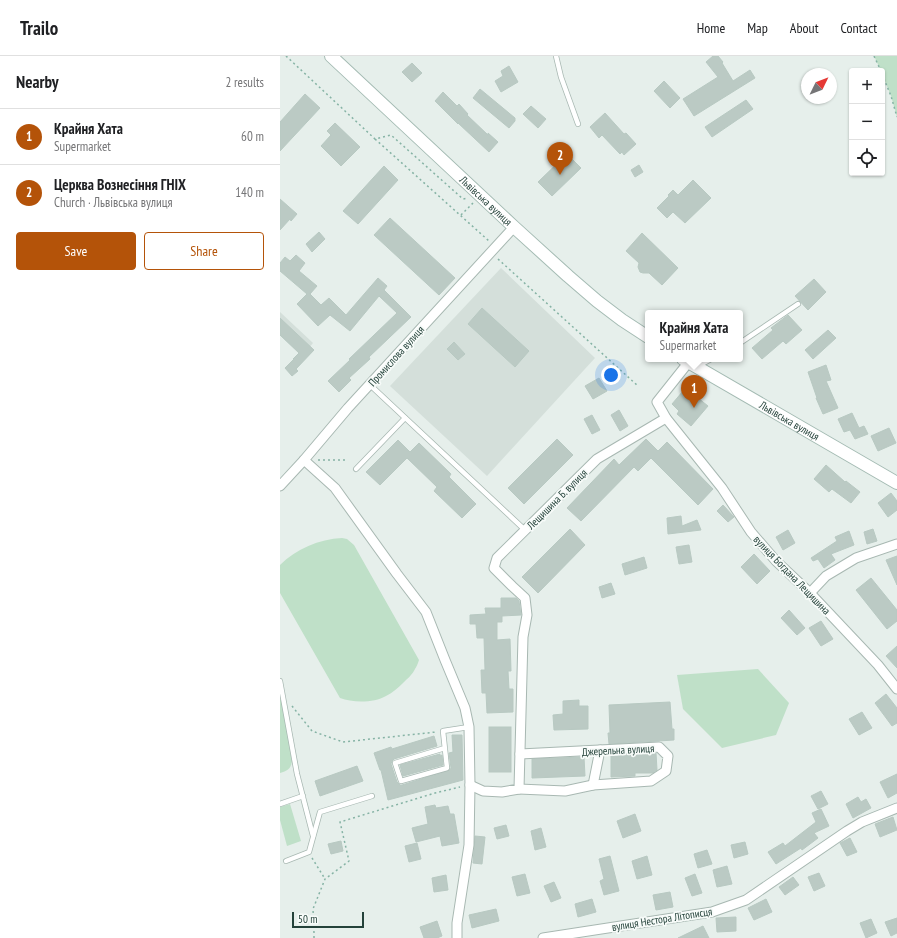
<!DOCTYPE html>
<meta charset="utf-8">
<style>
:root{--surface:#fff;--page:#f6f6f6;--text:#202124;--muted:#757577;--line:#e0e0e0;--accent:#b45309}
body{margin:0;font-family:"PT Sans Narrow",sans-serif;background:var(--page);color:var(--text)}
.controls{position:absolute;right:12px;top:12px;display:grid;overflow:hidden;border-radius:4px;box-shadow:0 1px 3px #0004}
.controls button{width:36px;height:36px;display:grid;place-items:center;padding:0;border:0;border-bottom:1px solid var(--line);background:var(--surface);color:var(--text);font:20px sans-serif}
.compass{position:absolute;left:521px;top:12px;width:36px;height:36px;border-radius:50%;background:var(--surface);box-shadow:0 1px 3px #0004;rotate:47deg}
.scale{position:absolute;left:12px;bottom:10px;width:72px;box-sizing:border-box;padding-left:4px;border:2px solid #24423a;border-top:0;font-size:11px;line-height:14px;white-space:nowrap;color:#24423a;-webkit-text-stroke:3px #f7fbf9;paint-order:stroke}
.you{position:absolute;left:331px;top:319px;width:14px;height:14px;margin:-10px;border:3px solid #fff;border-radius:50%;background:#1a73e8;box-shadow:0 0 0 6px #1a73e833}
.badge{display:grid;place-items:center;width:26px;height:26px;border-radius:50%;background:var(--accent);color:#fff;font-size:13px;font-weight:700}
.pin{position:absolute;translate:-50% -33px;filter:drop-shadow(0 1px 2px #0008)}
.pin::after{content:'';position:absolute;top:21px;width:14px;height:12px;background:inherit;clip-path:polygon(0 0,100% 0,50% 100%)}
.popup{position:absolute;left:365px;top:254px;width:98px;height:52px;box-sizing:border-box;display:grid;place-content:center;border-radius:4px;background:var(--surface);filter:drop-shadow(0 1px 3px #0005);font-size:13px;white-space:nowrap;color:var(--muted)}
.popup b{font-size:15px;color:var(--text)}
.popup::after{content:'';position:absolute;left:50%;top:100%;margin-left:-8px;border:8px solid transparent;border-top-color:var(--surface)}
.list{margin:0;padding:0;list-style:none}
h2{display:flex;justify-content:space-between;align-items:center;height:52px;margin:0;padding:0 16px;font-size:17px}
h2 small{font-size:13px;font-weight:400;color:var(--muted)}
.list li{display:grid;grid-template-columns:26px 1fr auto;gap:12px;align-items:center;box-sizing:border-box;height:56px;padding:0 16px;border-top:1px solid var(--line)}
.list b{display:block;font-size:15px;white-space:nowrap}
.list p{margin:0;font-size:13px;white-space:nowrap;color:var(--muted)}
.list em{font-size:13px;font-style:normal;color:var(--muted)}
.actions{display:flex;gap:8px;padding:12px 16px}
.actions a{flex:1;padding:9px 0;border:1px solid var(--accent);border-radius:4px;text-align:center;font-size:14px;color:var(--accent)}
.actions .main{background:var(--accent);color:#fff}
.icon{flex:none;width:22px;height:22px;fill:none;stroke:currentColor;stroke-width:2;stroke-linecap:round;stroke-linejoin:round}
.map{position:relative;flex:none;width:617px;height:882px;overflow:hidden}
header{display:flex;align-items:center;gap:24px;box-sizing:border-box;height:56px;padding:0 20px;background:var(--surface);border-bottom:1px solid var(--line)}
header strong{font-size:19px}
nav{display:flex;gap:22px;margin-inline-start:auto;font-size:14px}
main{display:flex}
aside{flex:1;background:var(--surface)}
.map>svg:first-child{display:block}
.built{fill:#d4dfda}
.green{fill:#bfe0c8}
.building{fill:#bbcac4;stroke:#b8c9c2}
.lines{fill:none;stroke-linecap:round;stroke-linejoin:round}
.lane-casing{stroke:#a8b8b2;stroke-width:6}
.street-casing{stroke:#a8b8b2;stroke-width:11}
.secondary-casing{stroke:#a4bbb3;stroke-width:14}
.path{stroke:#86b3a5;stroke-width:1.5;stroke-dasharray:2 3;stroke-linecap:butt}
.lane{stroke:#fff;stroke-width:4.5}
.street{stroke:#fff;stroke-width:9}
.secondary{stroke:#fff;stroke-width:12}
.labels{text-anchor:middle;dominant-baseline:central;stroke-width:3.5;stroke-linejoin:round;paint-order:stroke}
.street-label{font-size:11px;fill:#24423a;stroke:#f7fbf9}
</style>
<header>
<strong>Trailo</strong>
<nav><a>Home</a><a>Map</a><a>About</a><a>Contact</a></nav>
</header>
<main>
<aside>
<h2>Nearby<small>2 results</small></h2>
<ul class="list">
<li><span class="badge">1</span><div><b>Крайня Хата</b><p>Supermarket</p></div><em>60 m</em></li>
<li><span class="badge">2</span><div><b>Церква Вознесіння ГНІХ</b><p>Church · Львівська вулиця</p></div><em>140 m</em></li>
</ul>
<div class="actions"><a class="main">Save</a><a>Share</a></div>
</aside>
<div class="map">
<svg width="617" height="882" viewBox="0 0 617 882">
<rect width="100%" height="100%" fill="#e6efeb"/>
<g class="built">
<path d="M221 212 315 302 207 420 110 330Z"/>
<path d="M0 256 33 287 22 300 0 279Z"/>
</g>
<g class="green">
<path d="M594 0H617V61L611 40 602 18V15H601Z"/>
<path d="M62 482 67 483 74 489 139 604C138 607 137 610 135 613 133 618 127 623 123 627 118 632 112 637 106 640 94 647 73 647 60 642L0 537V509C16 493 39 483 62 482Z"/>
<path d="M478 613 509 647 496 679 442 692 403 653 397 619Z"/>
<path d="M0 643 2 646 12 705C11 713 7 715 0 717Z"/>
<path d="M10 748 21 785 7 790 0 764V751Z"/>
</g>
<g class="building">
<path d="M433 0H438L443 6 442 7 453 25 470 14 475 22 414 60 403 43 438 21 426 6Z"/>
<path d="M132 7 142 17 132 26 122 16Z"/>
<path d="M229 10 238 26 221 36 215 25 223 20 221 15Z"/>
<path d="M384 25 400 42 390 52 374 35Z"/>
<path d="M200 33 235 62V65L229 72 193 42Z"/>
<path d="M163 36 177 50 179 48 188 58 187 59 208 79V77L218 86 209 96 178 67V68L155 45Z"/>
<path d="M25 38 40 52 0 95V66Z"/>
<path d="M466 44 473 53 432 81 425 71Z"/>
<path d="M251 50 266 63 258 72 243 58Z"/>
<path d="M325 57 344 78 346 77 356 88 344 99 342 96 340 98 322 79 319 82 310 71Z"/>
<path d="M55 67 80 91 61 110 41 90 51 79 47 75Z"/>
<path d="M287 98 301 112 272 140 258 126Z"/>
<path d="M359 109 363 116 355 121 351 114Z"/>
<path d="M104 110 118 124 78 168 63 155Z"/>
<path d="M413 124 431 142 405 167 393 156 387 162 377 152 389 140 388 139 393 134 398 139Z"/>
<path d="M0 143 17 158 11 165 10 163 0 174Z"/>
<path d="M110 162 175 222 159 239 94 179Z"/>
<path d="M39 176 45 183 32 196 26 188Z"/>
<path d="M362 177 398 212 382 229 369 217H363L360 216 358 211 359 207 346 195Z"/>
<path d="M16 199 25 207 19 215 37 230 30 238 41 249 49 242 66 259 98 222 107 230 104 234 131 261 89 301 90 303 69 322 71 324 59 336 48 325 70 304 69 303 117 257 99 240 70 275 50 259 38 270 17 248 27 238 0 215V207L5 201 10 205Z"/>
<path d="M534 223 546 236 528 254 515 240Z"/>
<path d="M202 252 249 295 235 311 188 268Z"/>
<path d="M508 259 522 274 506 288 503 285 482 303 472 292 493 274 491 272Z"/>
<path d="M0 262 34 294 16 313 18 315 12 320 5 312 14 303H13L19 297 0 279Z"/>
<path d="M548 274 556 282 533 303 525 294Z"/>
<path d="M174 286 185 298 178 304 167 293Z"/>
<path d="M546 309 551 324 546 325 558 352 543 358 536 342H537L528 316Z"/>
<path d="M319 322 327 335 313 343 305 330Z"/>
<path d="M403 335 411 341 413 338 428 350 411 370 397 358 399 355 392 348Z"/>
<path d="M339 354 348 370 340 375 331 359Z"/>
<path d="M572 357 579 372 584 370 588 378 575 383 570 374 564 376 558 363Z"/>
<path d="M312 359 320 374 312 378 304 363Z"/>
<path d="M609 372 616 387 598 395 591 380Z"/>
<path d="M277 383 293 399 244 448 228 432Z"/>
<path d="M366 383 378 395 387 386 433 433 418 449 371 402 358 415 354 411 301 465 287 452 334 403 339 409Z"/>
<path d="M118 384 130 396 139 387 171 418 169 421 196 448 182 462 154 435 157 431 127 402 100 429 86 416Z"/>
<path d="M546 409 565 426 566 425 580 436 571 447 552 433 549 436 534 423Z"/>
<path d="M611 437 617 445V454L608 461 598 447Z"/>
<path d="M443 449 454 461 448 466 437 455Z"/>
<path d="M401 460 402 470 417 464 421 474 388 478 387 462Z"/>
<path d="M290 473 305 489 258 537 242 521Z"/>
<path d="M593 473 597 485 587 488 584 476Z"/>
<path d="M508 474 515 487 503 494 496 481Z"/>
<path d="M569 475 574 489 551 498 555 504 544 512 538 503 533 505 531 502 557 485 555 481Z"/>
<path d="M409 489 412 506 399 508 396 491Z"/>
<path d="M474 498 490 515 477 528 461 511Z"/>
<path d="M617 500V529L606 504Z"/>
<path d="M364 501 367 512 345 519 342 508Z"/>
<path d="M591 522 617 554V565L607 573 576 534Z"/>
<path d="M331 527 335 538 322 542 319 531Z"/>
<path d="M221 542H236L239 545 241 559 222 560V566H217V584L230 583 231 615H228L229 633H233V656L207 657 206 637H202L201 614H205L204 582H197L196 568H190V559L206 558 205 552H221Z"/>
<path d="M509 554 525 572 517 579 501 562Z"/>
<path d="M541 565 553 583 541 590 529 572Z"/>
<path d="M617 590V612L606 600Z"/>
<path d="M606 638 617 652V667L612 670 595 647Z"/>
<path d="M299 644V650H308V673L274 674 273 659 283 658V645Z"/>
<path d="M390 646 392 673H394V684L329 688 328 677H330L329 649Z"/>
<path d="M582 656 592 672 579 679 569 663Z"/>
<rect x="209" y="671" width="22" height="45"/>
<path d="M172 679H182L183 724 108 744 101 714H100L94 697 111 691 112 693 154 680 157 690 114 703 112 705 111 708 117 726 120 729H122L170 714 171 712 169 697 173 696Z"/>
<path d="M376 697 377 714 373 717H355V720L331 721V699Z"/>
<path d="M160 698V700L162 699 163 709 123 720 120 709Z"/>
<path d="M304 701 305 720 252 722V703Z"/>
<path d="M77 710 83 725 40 740 35 725Z"/>
<path d="M617 718V737L608 742 600 726Z"/>
<path d="M541 735 548 748 538 753 531 740Z"/>
<path d="M578 741 581 746 586 743 591 752 573 762 566 748Z"/>
<path d="M155 749 156 752 168 750 170 758H174L179 787 162 790 160 780 136 786 132 772 148 768 145 751Z"/>
<path d="M541 753 549 770 534 777 538 782 522 794 521 792 496 808 488 796 503 787 505 790 536 766 532 757Z"/>
<path d="M355 758 361 775 343 782 337 765Z"/>
<path d="M613 761 617 774 600 781 595 768Z"/>
<path d="M226 769 229 780 217 783 214 772Z"/>
<path d="M261 772 266 791 255 794 251 775Z"/>
<path d="M195 780 205 781 202 808 193 807Z"/>
<path d="M570 782 577 796 567 800 560 787Z"/>
<path d="M61 785 63 795 51 798 48 788Z"/>
<path d="M465 786 468 798 454 802 451 789Z"/>
<path d="M137 787 141 803 129 806 125 790Z"/>
<path d="M427 794 432 808 418 812 414 798Z"/>
<path d="M330 800 339 835 324 839 320 825 324 823 319 803Z"/>
<path d="M367 800 372 819 357 823 352 805Z"/>
<path d="M447 810 452 828 437 831 433 814Z"/>
<path d="M539 817 545 830 534 835 528 821Z"/>
<path d="M245 818 250 837 237 840 232 821Z"/>
<path d="M415 818 422 837 412 840 405 822Z"/>
<path d="M166 819 168 834 154 836 152 822Z"/>
<path d="M513 821 519 829 505 839 499 831Z"/>
<path d="M274 826 281 842 271 846 264 830Z"/>
<path d="M390 836 393 851 376 854 373 839Z"/>
<path d="M312 843 316 856 298 861 295 848Z"/>
<path d="M486 843 492 856 474 864 468 852Z"/>
<path d="M216 853 219 865 192 872 189 859Z"/>
<path d="M456 861V875L437 876 436 862Z"/>
<path d="M617 862V877L611 880 605 866Z"/>
<path d="M591 863 597 877 586 882 580 867Z"/>
<path d="M157 865 162 880 157 882H144L140 871Z"/>
<path d="M423 870 429 882H398Z"/>
</g>
<g class="lines">
<defs>
<g id="lane">
<path d="M276 0 281 21 298 68"/>
<path d="M460 287 518 248"/>
<path d="M418 310 431 303"/>
<path d="M89 328 245 474"/>
<path d="M76 413 125 362"/>
<path d="M0 625 17 718 33 780"/>
<path d="M165 692 115 707 121 725 167 712 163 675 189 671"/>
<path d="M0 748 23 740"/>
<path d="M6 805 29 796 40 756 92 740"/>
</g>
<g id="street">
<path d="M408 307 377 346 386 362 442 432 471 476 496 505 530 537 598 609 617 633"/>
<path d="M24 404 55 432 117 518 146 556 165 604 185 652 189 671 190 729 189 789 177 867V882"/>
<path d="M0 430 24 404 68 352 234 171"/>
<path d="M530 537 546 520 576 502 617 488"/>
<path d="M190 729 203 735 222 736 239 733 243 581 247 559 245 542 232 530 214 512 217 502 317 403 386 362"/>
<path d="M313 729 320 694"/>
<path d="M239 733 285 735 313 729 371 725 386 715 388 700 379 691 240 698"/>
<path d="M263 882 432 856 466 844 567 775 582 766 617 752"/>
</g>
<g id="secondary">
<path id="s1" d="M51 0 234 171 288 220 317 245 342 264 368 281"/>
<path id="s2" d="M403 303 617 427"/>
</g>
</defs>
<use href="#lane" class="lane-casing"/>
<use href="#street" class="street-casing"/>
<use href="#secondary" class="secondary-casing"/>
<g class="path">
<path d="M6 0 95 83 111 79 183 143 188 142"/>
<path d="M594 0 601 15"/>
<path d="M602 18 611 40 617 61"/>
<path d="M95 83 209 185"/>
<path d="M181 159 193 147"/>
<path d="M218 203 358 330"/>
<path d="M38 404H66"/>
<path d="M12 650 32 675 63 686 156 676"/>
<path d="M32 802 45 823"/>
<path d="M34 882V877L33 853 45 823 69 805 60 766 155 737 180 731"/>
</g>
<use href="#lane" class="lane"/>
<use href="#street" class="street"/>
<use href="#secondary" class="secondary"/>
</g>
<g class="labels">
<g class="street-label">
<text stroke="none"><textPath href="#s1" startOffset="212">Львівська вулиця</textPath></text>
<text transform="translate(116 300) rotate(-48)">Промислова вулиця</text>
<text stroke="none"><textPath href="#s2" startOffset="123">Львівська вулиця</textPath></text>
<text transform="translate(277 443) rotate(-45)">Лещишина Б. вулиця</text>
<text transform="translate(512 519) rotate(46)">вулиця Богдана Лещишина</text>
<text transform="translate(338 694) rotate(-3)">Джерельна вулиця</text>
<text transform="translate(382 863) rotate(-9)">вулиця Нестора Літописця</text>
</g>
</g>
</svg>
<div class="controls">
<button>+</button>
<button>−</button>
<button><svg class="icon" aria-label="locate" viewBox="0 0 24 24"><circle cx="12" cy="12" r="6"/><path d="M12 2v4M12 18v4M2 12h4M18 12h4"/></svg></button>
</div>
<svg class="compass" viewBox="-18 -18 36 36"><path d="M0-13l5 13h-10z" fill="#e53935"/><path d="M0 13l5-13h-10z" fill="#757577"/></svg>
<div class="scale">50 m</div>
<div class="you"></div>
<div class="pin badge" style="left:414px;top:352px">1</div>
<div class="popup"><b>Крайня Хата</b>Supermarket</div>
<div class="pin badge" style="left:280px;top:119px">2</div>
</div>
</main>
